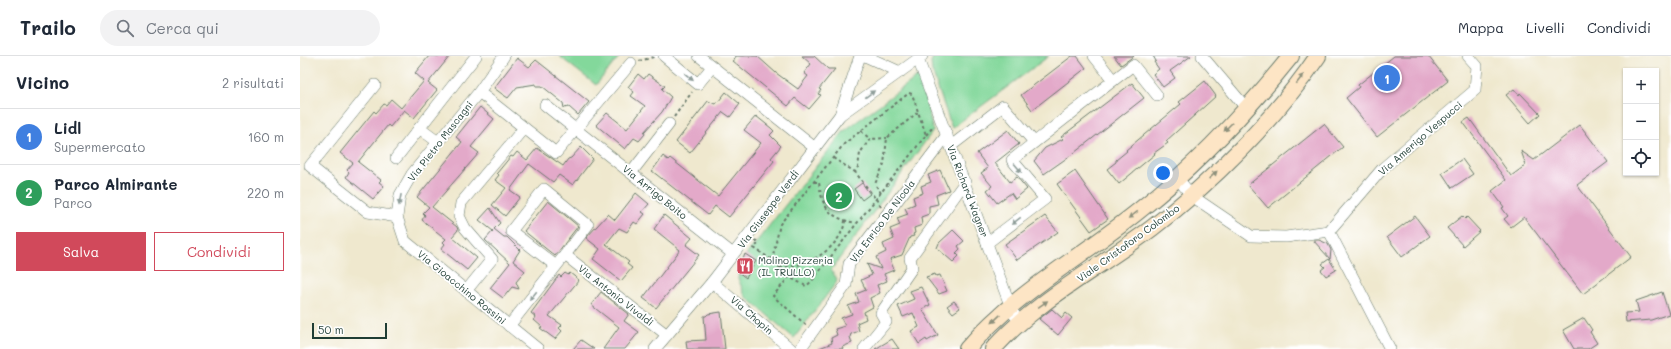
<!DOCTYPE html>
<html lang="it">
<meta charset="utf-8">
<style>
:root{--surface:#fff;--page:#f2f2f3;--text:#1f2937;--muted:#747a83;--line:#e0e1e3;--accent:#d1495b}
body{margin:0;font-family:Mali,sans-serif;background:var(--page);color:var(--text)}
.controls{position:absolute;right:12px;top:12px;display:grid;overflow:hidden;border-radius:0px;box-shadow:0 1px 3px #0004}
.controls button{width:36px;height:36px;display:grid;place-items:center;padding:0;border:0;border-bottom:1px solid var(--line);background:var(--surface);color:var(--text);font:20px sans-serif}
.scale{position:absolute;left:12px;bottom:10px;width:75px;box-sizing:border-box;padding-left:4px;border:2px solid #1f3d34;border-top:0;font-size:11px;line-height:14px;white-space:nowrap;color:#1f3d34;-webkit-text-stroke:3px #fff;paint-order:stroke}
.you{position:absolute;left:863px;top:117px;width:14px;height:14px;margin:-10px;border:3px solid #fff;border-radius:50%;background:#1a73e8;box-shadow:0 0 0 6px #1a73e833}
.badge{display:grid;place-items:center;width:26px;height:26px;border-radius:50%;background:var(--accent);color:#fff;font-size:13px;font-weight:700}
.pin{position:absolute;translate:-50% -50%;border:2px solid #fff;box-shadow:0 1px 4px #0006}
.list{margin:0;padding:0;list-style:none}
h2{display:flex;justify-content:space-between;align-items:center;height:52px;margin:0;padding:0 16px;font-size:17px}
h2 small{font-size:13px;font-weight:400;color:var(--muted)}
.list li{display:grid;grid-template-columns:26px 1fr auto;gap:12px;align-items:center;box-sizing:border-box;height:56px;padding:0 16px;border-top:1px solid var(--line)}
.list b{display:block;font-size:15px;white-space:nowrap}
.list p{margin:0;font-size:13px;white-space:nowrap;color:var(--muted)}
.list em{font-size:13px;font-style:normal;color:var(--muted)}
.actions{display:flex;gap:8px;padding:12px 16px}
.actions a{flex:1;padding:9px 0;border:1px solid var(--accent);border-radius:0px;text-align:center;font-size:14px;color:var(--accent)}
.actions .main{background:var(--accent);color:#fff}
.icon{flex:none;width:22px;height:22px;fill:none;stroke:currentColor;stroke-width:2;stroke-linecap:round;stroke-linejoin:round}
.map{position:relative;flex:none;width:1371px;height:293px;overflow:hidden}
header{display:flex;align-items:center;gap:24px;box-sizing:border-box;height:56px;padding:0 20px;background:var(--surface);border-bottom:1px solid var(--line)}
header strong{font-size:19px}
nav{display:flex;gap:22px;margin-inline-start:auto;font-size:14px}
.search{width:280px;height:36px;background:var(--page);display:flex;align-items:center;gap:10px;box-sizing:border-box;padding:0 14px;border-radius:22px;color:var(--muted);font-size:15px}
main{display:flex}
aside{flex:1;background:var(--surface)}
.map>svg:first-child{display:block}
.green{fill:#83d89b;stroke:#518a68}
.building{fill:#e3a9c9}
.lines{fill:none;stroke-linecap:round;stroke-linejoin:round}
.minor-casing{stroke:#68796a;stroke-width:12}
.secondary-casing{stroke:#68796a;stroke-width:18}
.path{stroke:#68796a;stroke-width:2;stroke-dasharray:3 3;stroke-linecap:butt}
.minor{stroke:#fff;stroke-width:11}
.secondary{stroke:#fde5c5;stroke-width:16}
.oneway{fill:#8f9e9a}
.oneway2{fill:#8e917c}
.labels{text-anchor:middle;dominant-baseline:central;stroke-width:3.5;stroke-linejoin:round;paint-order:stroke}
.street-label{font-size:10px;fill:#1f3d34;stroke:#fff}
.poi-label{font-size:10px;fill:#1f3d34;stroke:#fff;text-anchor:start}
</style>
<header>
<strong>Trailo</strong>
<div class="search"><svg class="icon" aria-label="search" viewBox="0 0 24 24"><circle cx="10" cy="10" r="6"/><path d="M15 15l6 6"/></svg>Cerca qui</div>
<nav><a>Mappa</a><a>Livelli</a><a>Condividi</a></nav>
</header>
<main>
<aside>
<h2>Vicino<small>2 risultati</small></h2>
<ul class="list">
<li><span class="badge" style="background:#3f7fe0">1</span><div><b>Lidl</b><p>Supermercato</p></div><em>160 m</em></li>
<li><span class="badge" style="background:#2e9e5b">2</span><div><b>Parco Almirante</b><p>Parco</p></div><em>220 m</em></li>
</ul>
<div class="actions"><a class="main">Salva</a><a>Condividi</a></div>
</aside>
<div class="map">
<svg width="1371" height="293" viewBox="0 0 1371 293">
<rect width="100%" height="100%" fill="#fff"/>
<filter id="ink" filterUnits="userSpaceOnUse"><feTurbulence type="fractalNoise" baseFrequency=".025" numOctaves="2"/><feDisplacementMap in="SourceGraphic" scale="8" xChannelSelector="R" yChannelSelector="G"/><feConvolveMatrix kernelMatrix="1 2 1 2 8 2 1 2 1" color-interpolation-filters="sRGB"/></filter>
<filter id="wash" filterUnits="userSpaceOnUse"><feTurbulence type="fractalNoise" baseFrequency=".012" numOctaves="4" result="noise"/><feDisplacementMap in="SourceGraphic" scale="16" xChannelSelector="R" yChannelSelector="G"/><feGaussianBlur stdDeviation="0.9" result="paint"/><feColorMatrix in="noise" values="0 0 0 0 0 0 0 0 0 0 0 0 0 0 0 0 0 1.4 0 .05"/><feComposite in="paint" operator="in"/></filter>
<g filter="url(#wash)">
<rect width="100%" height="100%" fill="#efe8ce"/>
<g class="green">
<path d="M259 0H318L319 1 296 29Z"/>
<path d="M634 0H749L652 72 632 15 631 6Z"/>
<path d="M617 21 621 23 633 75 531 214 537 223 536 227 494 282 445 240 438 222 442 204 544 75Z"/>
</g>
<g id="blocks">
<g class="building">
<path d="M129 0H150L128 27 137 34 114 62 104 54 90 71 88 69 58 106 81 124 79 126 84 130 73 143 46 121 49 116 47 114 53 107 40 97 74 55 76 57 84 48 86 49 91 43 101 52 124 25 115 17Z"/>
<path d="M436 0H457L476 17 498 33 508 20 504 17 511 8 502 0H514L528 13H535L519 33 521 34 518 38 521 39 509 53 495 42 488 50 433 5Z"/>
<path d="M772 0H777L786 12 732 54 721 39Z"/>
<path d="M814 0H834L821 9Z"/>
<path d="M853 0H891L870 15 875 22 863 31 853 18 859 13 854 6 856 5Z"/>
<path d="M1094 0H1128L1148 25 1077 81 1046 42 1059 31 1058 29Z"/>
<path d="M217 2 229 11 236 4 289 46 278 59 269 51 264 52 263 47 242 30H236V28L217 31 208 42 202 38 194 32Z"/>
<path d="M338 18 344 23 348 18 365 30 362 33 371 41 362 56 344 76 345 78 339 85 334 82 325 93 296 69 307 57 327 73 345 50 331 40 334 36 328 31Z"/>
<path d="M905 25 916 40 866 85 868 87 854 97 855 98 819 128 807 113 816 106V104L827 95 826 94 881 48 879 46Z"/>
<path d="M832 27 844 42 774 97 744 118 734 105 745 92 763 83 761 81Z"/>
<path d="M1214 33 1219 39 1220 37 1240 58 1230 67 1206 39Z"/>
<path d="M426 36 440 48 430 61 423 56 390 97 376 86 408 45 415 48 417 45 418 46Z"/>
<path d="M180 51 194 63 171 91 179 97 132 151 157 171 158 174 152 181 177 202 167 214 141 193 145 188 143 186 146 183 122 164 125 159 123 157 129 151 117 141 162 86 156 81Z"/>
<path d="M456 60 471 72 474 75 470 79 481 90 471 102 474 105 429 161 415 150 408 159 352 115 363 100 368 104 370 102 418 140 461 87 444 74Z"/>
<path d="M1169 62 1211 120 1226 109 1221 95 1234 104 1280 69 1308 106 1277 129 1331 201 1283 238 1224 161 1211 171 1204 163 1208 160 1202 152 1204 151 1192 135 1206 124 1163 66Z"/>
<path d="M1024 68 1043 91 968 152 948 129Z"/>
<path d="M708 74 719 88 695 107 710 126 717 121 727 133 715 143 711 137 697 147 687 134 692 130 681 117 688 112 677 97Z"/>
<path d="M281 91 293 103 273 129 259 119 253 126 229 108 210 134 220 141 205 160 192 149 206 132 195 124 199 119 197 117 211 100 213 101 217 96 227 104 237 92 263 110 268 103 271 102Z"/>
<path d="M1162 103 1173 118 1152 132 1142 117Z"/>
<path d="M640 114 649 134 636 139 638 148 629 150V158L621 161 622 169 614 172 615 177 613 178 614 180 610 181 602 199 590 203 594 214 584 218 587 225 577 229 580 237 570 242 573 251 564 256 566 263 557 267 559 275 551 278 550 281 552 287 542 291 543 293H517L532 287 531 282 537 279 535 273 545 270 541 262 552 258 548 250 559 246 556 238 566 234 561 224 572 219 567 208 581 213 576 201 586 196 583 188 594 183 590 173 600 169 597 162 608 158 605 152 615 148 613 141 623 137 621 130 631 126 628 119Z"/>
<path d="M775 115 808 163 791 175 757 128Z"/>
<path d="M562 127 570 138 562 144 554 133Z"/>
<path d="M336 137 349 148 342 156 345 158 337 168 334 166 327 176 319 172 306 188 329 206 327 208 332 212 321 225 293 203 300 193 286 182 308 158 315 164Z"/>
<path d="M248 145 278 170 255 200 224 175Z"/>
<path d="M190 152 200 167 194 173 204 181H207L220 194 213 205 225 215 216 226 219 233 212 231 203 242 190 232 210 207 185 184 193 175 179 164Z"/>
<path d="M364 159 392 182 386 189 399 199 356 252 343 242 380 194 354 173Z"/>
<path d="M745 160 758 176 717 204 705 188Z"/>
<path d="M1115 160 1130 180 1102 201 1087 181Z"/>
<path d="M1162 160 1165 163 1167 161 1180 175 1163 190 1147 172Z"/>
<path d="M653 174 664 185 658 190 660 193 656 197 659 200 653 206 637 192 639 187Z"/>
<path d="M1013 184H1019L1028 188 1031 194 1030 203Z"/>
<path d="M445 198 456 205 446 222 438 216Z"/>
<path d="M1029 203 1036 214 1026 220 1021 214 1025 211 1022 208Z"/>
<path d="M265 217 268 219 270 217 279 224 249 260 262 269 259 272 262 275 255 283 240 272 242 271 234 264 236 261 231 257 259 219 261 221Z"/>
<path d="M635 218 636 220 640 219 647 235 639 238 626 221Z"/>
<path d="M621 231 630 249 622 253 638 279 627 285 626 283 619 288 611 275 619 271 613 257 603 261 598 250 614 243 610 235Z"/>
<path d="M301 236 329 258 324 265 339 276 325 293H303L319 271 291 249Z"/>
<path d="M1362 236 1369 258 1351 264 1326 266 1325 257 1339 256 1336 245Z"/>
<path d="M654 245 660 252 653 257 647 250Z"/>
<path d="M752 253 762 262 766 257 772 262 758 279 739 263Z"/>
<path d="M421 256 425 293H387L386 285 406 284 404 260H406L408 258Z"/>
<path d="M1284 262 1292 274 1290 276 1297 287 1288 293H1274L1263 274Z"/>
<path d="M592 283 599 293H575Z"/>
<path d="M281 284 294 293H273Z"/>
</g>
</g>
</g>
<g filter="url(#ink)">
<use href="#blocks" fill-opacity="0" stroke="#68796a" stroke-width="1"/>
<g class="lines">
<defs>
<g id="minor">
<path d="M204 0 179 36 112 118 100 139 97 161 105 185 238 293"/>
<path d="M364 0 398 28 412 11"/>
<path d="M399 0 515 92"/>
<path d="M565 0 600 16"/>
<path d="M794 0 813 24"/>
<path d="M902 0 947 53"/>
<path d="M618 3 713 257 720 266"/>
<path d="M75 29 10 110 68 156 97 161"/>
<path d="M179 36 256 97 331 7"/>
<path d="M245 49 433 198"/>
<path d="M540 59 622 0"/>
<path d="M119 72 138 86"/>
<path d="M651 90 703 50 734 86"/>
<path d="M96 102 176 0"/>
<path d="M331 117 369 68"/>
<path d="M878 123 892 140 951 180 986 181 1029 175 1083 112 1175 34 1177 10 1168 0"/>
<path d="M1029 175 1090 293"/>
<path d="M687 187 745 143 712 104 833 9 857 39"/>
<path d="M265 199 367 279"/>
<path d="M412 226 491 293"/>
<path d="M166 235 192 203 165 172 159 160 161 147 224 72"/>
<path d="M209 270C236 236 262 203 288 169L244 133 211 175 256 210"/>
<path d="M355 293 412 226 540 59 560 0"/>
<path d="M500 293 546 229 549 208 647 79"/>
<path d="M564 293 586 266 581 257 612 212 610 202 665 126"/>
</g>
<g id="secondary">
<path d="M667 293C718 234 781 202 841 153 897 109 946 56 991 0"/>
<path d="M693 293C738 243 799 212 852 172 911 127 976 62 1018 0"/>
</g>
</defs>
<use href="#minor" class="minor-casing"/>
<use href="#secondary" class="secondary-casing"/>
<g class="path">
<path d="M339 5 354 1"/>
<path d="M374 61 392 36"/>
<path d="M561 75 570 83"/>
<path d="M626 79 633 71"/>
<path d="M533 102 555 116"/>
<path d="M514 126H519C522 153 530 162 556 167"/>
<path d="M581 137 575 128 584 108 587 82 618 56"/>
<path d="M581 151 579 147 555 116 558 111 560 97 570 83 587 82"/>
<path d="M455 184 459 187 454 192 472 204"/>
<path d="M480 212C487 209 495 210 502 208 521 202 542 186 545 165"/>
<path d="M489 221 472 204 480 168 544 88 609 37 612 38 626 79 511 226 506 230 489 221 473 240 506 269"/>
</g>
<use href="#minor" class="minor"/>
<use href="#secondary" class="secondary"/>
</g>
<defs><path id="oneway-solid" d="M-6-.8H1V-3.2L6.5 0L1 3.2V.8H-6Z"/></defs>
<g class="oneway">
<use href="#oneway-solid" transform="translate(389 21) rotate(40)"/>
<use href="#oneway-solid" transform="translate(570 38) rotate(-36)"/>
<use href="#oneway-solid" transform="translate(718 112) rotate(50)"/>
<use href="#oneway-solid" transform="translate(100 144) rotate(101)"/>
<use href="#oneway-solid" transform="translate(716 165) rotate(142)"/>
<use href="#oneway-solid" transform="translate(233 240) rotate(128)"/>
</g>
<g class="oneway2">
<use href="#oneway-solid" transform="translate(1000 23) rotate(-52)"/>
<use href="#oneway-solid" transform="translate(928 71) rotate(134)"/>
<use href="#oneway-solid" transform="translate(913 119) rotate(-44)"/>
<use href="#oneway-solid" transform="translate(833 159) rotate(144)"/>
<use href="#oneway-solid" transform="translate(743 248) rotate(-35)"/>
<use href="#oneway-solid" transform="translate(696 263) rotate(136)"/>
</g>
</g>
<defs>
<symbol id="restaurant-square" viewBox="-11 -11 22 22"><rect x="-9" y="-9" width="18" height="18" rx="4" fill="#d1495b" stroke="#fff"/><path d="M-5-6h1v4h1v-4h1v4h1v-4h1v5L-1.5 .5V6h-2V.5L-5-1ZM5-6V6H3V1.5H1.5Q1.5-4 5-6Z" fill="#fff"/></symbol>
</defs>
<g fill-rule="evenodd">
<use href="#restaurant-square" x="435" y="200" width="20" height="20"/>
</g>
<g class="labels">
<g class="street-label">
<text transform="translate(1120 82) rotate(-41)">Via Amerigo Vespucci</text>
<text transform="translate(140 85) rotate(-52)">Via Pietro Mascagni</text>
<text transform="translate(668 135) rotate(69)">Via Richard Wagner</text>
<text transform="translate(355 136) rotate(39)">Via Arrigo Boito</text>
<text transform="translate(468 153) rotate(-53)">Via Giuseppe Verdi</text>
<text transform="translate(582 165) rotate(-53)">Via Enrico De Nicola</text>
<text transform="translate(828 187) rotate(-36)">Viale Cristoforo Colombo</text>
<text transform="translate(162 231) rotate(39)">Via Gioacchino Rossini</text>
<text transform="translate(316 239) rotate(38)">Via Antonio Vivaldi</text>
<text transform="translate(452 259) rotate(41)">Via Chopin</text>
</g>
<g class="poi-label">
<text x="458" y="204">Molino Pizzeria<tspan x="458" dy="12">(IL TRULLO)</tspan></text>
</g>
</g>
</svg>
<div class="controls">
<button>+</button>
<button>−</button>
<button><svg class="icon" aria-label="locate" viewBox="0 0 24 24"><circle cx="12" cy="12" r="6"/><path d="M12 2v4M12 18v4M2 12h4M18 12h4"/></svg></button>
</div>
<div class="scale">50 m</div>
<div class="you"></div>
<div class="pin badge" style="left:1087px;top:22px;background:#3f7fe0">1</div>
<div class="pin badge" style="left:539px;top:140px;background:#2e9e5b">2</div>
</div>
</main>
